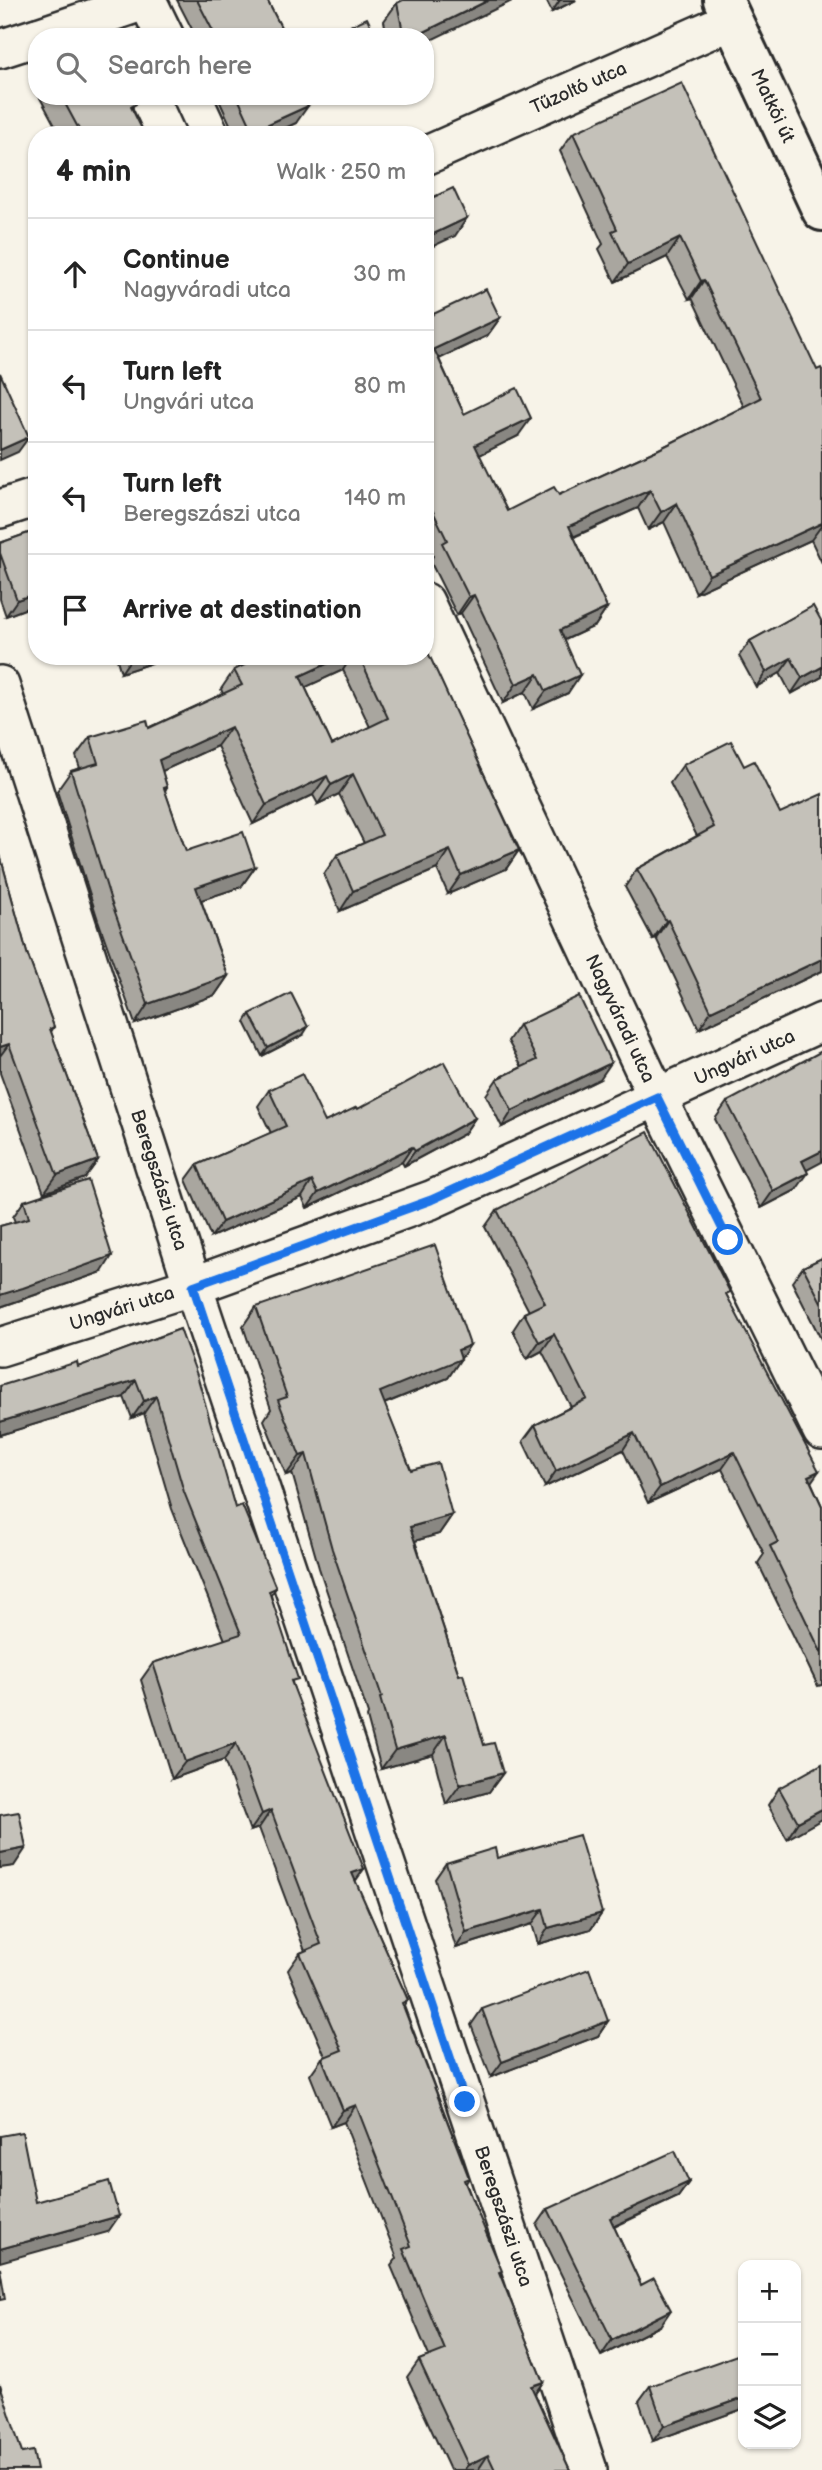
<!DOCTYPE html>
<meta charset="utf-8">
<style>
:root{--surface:#fff;--page:#f2f2f2;--text:#222;--muted:#767676;--line:#e0e0e0}
body{margin:0;font-family:"Balsamiq Sans",sans-serif;background:var(--page);color:var(--text)}
.controls{position:absolute;right:21px;bottom:21px;display:grid;overflow:hidden;border-radius:14px;box-shadow:0 2px 5px #0004}
.controls button{width:63px;height:63px;display:grid;place-items:center;padding:0;border:0;border-bottom:2px solid var(--line);background:var(--surface);color:var(--text);font:35px sans-serif}
.stop{position:absolute;width:21px;height:21px;margin:-16px;border:5px solid #1a73e8;border-radius:50%;background:#fff}
.stop.end{background:#1a73e8;border-color:#fff;box-shadow:0 2px 7px #0008}
.list{margin:0;padding:0;list-style:none}
h2{display:flex;justify-content:space-between;align-items:center;height:91px;margin:0;padding:0 28px;font-size:30px}
h2 small{font-size:23px;font-weight:400;color:var(--muted)}
.list li{display:grid;grid-template-columns:46px 1fr auto;gap:21px;align-items:center;box-sizing:border-box;height:112px;padding:0 28px;border-top:2px solid var(--line)}
.list b{display:block;font-size:26px;white-space:nowrap}
.list p{margin:0;font-size:23px;white-space:nowrap;color:var(--muted)}
.list em{font-size:23px;font-style:normal;color:var(--muted)}
.icon{flex:none;width:38px;height:38px;fill:none;stroke:currentColor;stroke-width:2;stroke-linecap:round;stroke-linejoin:round}
.map{position:relative;flex:none;width:822px;height:2470px;overflow:hidden}
.search{position:absolute;background:var(--surface);box-shadow:0 2px 5px #0004;left:28px;top:28px;width:406px;height:77px;display:flex;align-items:center;gap:18px;box-sizing:border-box;padding:0 24px;border-radius:28px;color:var(--muted);font-size:26px}
.panel{position:absolute;background:var(--surface);box-shadow:0 2px 5px #0004;left:28px;top:126px;width:406px;height:539px;border-radius:28px}
.map>svg:first-child{display:block}
.lines{fill:none;stroke-linecap:round;stroke-linejoin:round}
.street-casing{stroke:#2b2b2b;stroke-width:42}
.secondary-casing{stroke:#2b2b2b;stroke-width:44}
.street{stroke:#f7f3e8;stroke-width:37}
.secondary{stroke:#f7f3e8;stroke-width:38}
.wall{fill:#a9a69f;stroke:#2b2b2b;stroke-width:2;fill-rule:evenodd}
.shaded-wall{fill:#898782;stroke:#2b2b2b;stroke-width:2}
.building{fill:#c4c1b9;stroke:#2b2b2b;stroke-width:2}
.route{stroke:#1a73e8;stroke-width:9}
.labels{text-anchor:middle;dominant-baseline:central;stroke-width:5;stroke-linejoin:round;paint-order:stroke}
.street-label{font-size:19px;fill:#2b2b2b;stroke:#f7f3e8}
</style>
<div class="map">
<svg width="822" height="2470" viewBox="0 0 822 2470">
<rect width="100%" height="100%" fill="#f7f3e8"/>
<filter id="ink" filterUnits="userSpaceOnUse"><feTurbulence type="fractalNoise" baseFrequency=".0143" numOctaves="2"/><feDisplacementMap in="SourceGraphic" scale="14" xChannelSelector="R" yChannelSelector="G"/><feConvolveMatrix kernelMatrix="1 2 1 2 8 2 1 2 1" color-interpolation-filters="sRGB"/></filter>
<g filter="url(#ink)">
<g class="lines">
<defs>
<g id="street">
<path d="M147 0 165 37"/>
<path d="M38 37 147 0"/>
<path d="M0 49 37 37"/>
<path d="M192 96 210 135"/>
<path id="s1" d="M425 156 732 20"/>
<path d="M0 509 37 497"/>
<path id="s2" d="M425 602 657 1097 822 1431"/>
<path id="s3" d="M0 685 193 1286 588 2470"/>
<path id="s4" d="M0 1347 193 1286 431 1200 822 1022"/>
</g>
<g id="secondary">
<path id="s5" d="M723 0 822 211"/>
</g>
</defs>
<use href="#street" class="street-casing"/>
<use href="#secondary" class="secondary-casing"/>
<use href="#street" class="street"/>
<use href="#secondary" class="secondary"/>
</g>
<g class="wall">
<path d="M177 0H267L286 37H196Z"/>
<path d="M546 0H576L552 12Z"/>
<path d="M397 3 425 37H387L384 21Z"/>
<path d="M37 81V92L34 86Z"/>
<path d="M39 96H132L133 109 145 135H60Z"/>
<path d="M220 96H315L305 101 296 123 270 135H235L218 98Z"/>
<path d="M573 133 817 370H822V563L811 540 696 593 664 522 648 530 638 508 574 537 607 608 595 626 565 640 568 693 533 709 525 692 503 703 461 613 457 615 430 561 433 556 425 539V318H500L487 336 439 359 464 414 518 436 479 455 507 511 559 495 659 449 744 407 692 298 689 299 667 257 615 282 599 249 603 244 560 151Z"/>
<path d="M37 530V627L34 628 27 608 6 616 0 599V543Z"/>
<path d="M813 606 822 677 791 694 780 673 756 687 739 656 750 641Z"/>
<path d="M116 656H164L161 660 121 673Z"/>
<path d="M263 656H425L519 850 506 869 448 894 437 869 340 911 324 874 337 855 364 843 339 794 318 804 313 795 253 824 217 746 162 771 167 787 165 791 186 851 255 867 241 887 201 900 228 976 215 995 135 1024 98 920 57 791 71 771 80 768 76 756 90 737 149 728 223 694 221 689 234 670ZM343 670 370 727 332 745 305 687Z"/>
<path d="M683 765 822 971 699 1029 656 938 653 939 625 887 637 869 697 836 670 783Z"/>
<path d="M0 855 27 953 54 1027 51 1032 98 1160 85 1178 44 1193 0 1073Z"/>
<path d="M250 1014 303 1035 262 1056 245 1022Z"/>
<path d="M519 1025 600 1079 502 1127 486 1095 497 1079 522 1067 508 1041Z"/>
<path d="M269 1090 325 1122 358 1109 475 1118 464 1134 404 1166 402 1162 307 1208 302 1197 211 1237 186 1180 197 1165 271 1133 258 1106Z"/>
<path d="M727 1102 807 1170 796 1190 761 1208 715 1119Z"/>
<path d="M24 1201 102 1272 0 1307V1226L15 1222 13 1217Z"/>
<path d="M497 1210 727 1296 822 1506V1685L818 1686 758 1563 764 1554 722 1469 648 1503 623 1450 545 1487 523 1441 535 1425 571 1407 542 1351 527 1359 513 1330 524 1313 529 1311 485 1227Z"/>
<path d="M822 1258V1341L792 1282 803 1267Z"/>
<path d="M256 1307 461 1358 448 1378 384 1404 411 1470 452 1515 439 1534 415 1541 459 1675 484 1745 503 1773 489 1792 446 1804 433 1754 381 1769 367 1717 368 1714 319 1568 292 1473 286 1475 264 1420 271 1409 243 1326Z"/>
<path d="M180 1329 235 1508 276 1588 271 1595 293 1686 355 1881 408 2000 404 2006 469 2178 466 2183 500 2275 543 2382 535 2394 570 2470H450L407 2377 419 2360 429 2356 391 2266 397 2258 344 2122 331 2127 310 2075 322 2058 325 2056 288 1970 300 1953 305 1951 259 1828 250 1831 224 1760 172 1779 141 1680 153 1663 225 1640 172 1509 144 1413 132 1418 124 1397 0 1435V1386L78 1367Z"/>
<path d="M779 1788 822 1819 787 1839 768 1805Z"/>
<path d="M497 1858 602 1913 591 1929 538 1944 532 1924 456 1948 435 1879 446 1863Z"/>
<path d="M482 2009 608 2021 598 2036 491 2077 471 2025Z"/>
<path d="M689 2182 678 2197 614 2227 660 2326 601 2356 537 2225 548 2209Z"/>
<path d="M650 2386 740 2410 653 2441 639 2401Z"/>
</g>
<g class="shaded-wall">
<path d="M489 0H514L425 43V37H414Z"/>
<path d="M560 0H576L552 12Z"/>
<path d="M297 96H315L289 108Z"/>
<path d="M308 106 296 123 270 135H250L253 131Z"/>
<path d="M467 218 455 236 425 250V238Z"/>
<path d="M680 238 667 257 615 282 628 264Z"/>
<path d="M704 280 692 298 689 299 701 281Z"/>
<path d="M500 318 487 336 425 365 434 349Z"/>
<path d="M531 418 518 436 462 464 475 445Z"/>
<path d="M29 437 18 452 0 460V450Z"/>
<path d="M650 490 638 508 557 544 569 526Z"/>
<path d="M677 503 664 522 648 530 661 512Z"/>
<path d="M822 523V525L811 540 696 593 709 575Z"/>
<path d="M37 593 27 608 6 616 17 600Z"/>
<path d="M474 595 461 613 457 615 469 597Z"/>
<path d="M607 608 595 626 547 648 560 630Z"/>
<path d="M135 656H164L161 660 121 673 132 657Z"/>
<path d="M344 656H352L343 670 287 696 300 676Z"/>
<path d="M791 658 780 673 756 687 766 672Z"/>
<path d="M822 667V677L791 694 802 678Z"/>
<path d="M538 674 525 692 503 703 516 684Z"/>
<path d="M580 675 568 693 533 709 546 691Z"/>
<path d="M231 727 217 746 145 779 159 760Z"/>
<path d="M353 774 339 794 318 804 331 785Z"/>
<path d="M327 776 313 795 253 824 266 805Z"/>
<path d="M450 850 437 869 340 911 353 891Z"/>
<path d="M519 850 506 869 448 894 461 875Z"/>
<path d="M255 867 241 887 183 906 196 887Z"/>
<path d="M668 920 656 938 653 939 666 921Z"/>
<path d="M822 959V971L699 1029 711 1011Z"/>
<path d="M228 976 215 995 135 1024 148 1004Z"/>
<path d="M308 1027 303 1035 262 1056 268 1048Z"/>
<path d="M9 1044 0 1056V1047Z"/>
<path d="M611 1063 600 1079 502 1127 512 1111Z"/>
<path d="M475 1118 464 1134 404 1166 415 1151Z"/>
<path d="M412 1147 402 1162 307 1208 318 1193Z"/>
<path d="M822 1151V1162L790 1179 802 1161Z"/>
<path d="M98 1160 85 1178 44 1193 57 1175Z"/>
<path d="M808 1173 796 1190 761 1208 773 1191Z"/>
<path d="M312 1181 302 1197 211 1237 222 1222Z"/>
<path d="M112 1256 102 1272 0 1307V1295Z"/>
<path d="M554 1334 542 1351 527 1359 539 1342Z"/>
<path d="M470 1345 448 1378 366 1411 380 1392 458 1350Z"/>
<path d="M136 1380 124 1397 0 1435V1422Z"/>
<path d="M156 1396 144 1413 132 1418 144 1401Z"/>
<path d="M634 1433 623 1450 545 1487 556 1471Z"/>
<path d="M734 1452 722 1469 648 1503 660 1487Z"/>
<path d="M306 1454 292 1473 286 1475 300 1456Z"/>
<path d="M819 1471 807 1488 808 1476Z"/>
<path d="M452 1515 439 1534 397 1546 410 1527Z"/>
<path d="M446 1735 433 1754 381 1769 395 1750Z"/>
<path d="M236 1743 224 1760 172 1779 185 1762Z"/>
<path d="M503 1773 489 1792 446 1804 460 1785Z"/>
<path d="M822 1809V1819L787 1839 798 1822Z"/>
<path d="M271 1810 259 1828 250 1831 262 1814Z"/>
<path d="M26 1848 14 1866 0 1868V1853Z"/>
<path d="M364 1869 352 1886V1873Z"/>
<path d="M543 1909 532 1924 456 1948 466 1932Z"/>
<path d="M602 1913 591 1929 538 1944 548 1928Z"/>
<path d="M608 2021 598 2036 491 2077 502 2062Z"/>
<path d="M356 2105 344 2122 331 2127 343 2110Z"/>
<path d="M689 2182 678 2197 599 2233 610 2218Z"/>
<path d="M119 2216 108 2232 0 2262V2249Z"/>
<path d="M671 2310 660 2326 601 2356 612 2340Z"/>
<path d="M543 2382 531 2399V2386Z"/>
<path d="M743 2398V2406L740 2410 653 2441 664 2426Z"/>
<path d="M488 2455 478 2470H464L468 2465Z"/>
</g>
<g class="building">
<path d="M197 0H267L286 37H216Z"/>
<path d="M403 0H489L414 37H404L397 3Z"/>
<path d="M367 18 376 37H326Z"/>
<path d="M682 83 817 370 821 368 822 370V523L709 575 677 503 661 512 650 490 569 526 607 608 560 630 580 675 546 691 538 674 516 684 474 595 469 597 442 543 447 540 425 495V318L486 289 500 318 434 349 464 414 517 388 531 418 475 445 507 511 554 487 559 495 659 449 761 398 704 280 701 281 680 238 628 264 612 231 617 229 573 133Z"/>
<path d="M61 96H132L136 104 131 107 145 135H82Z"/>
<path d="M237 96H303L308 106 253 131Z"/>
<path d="M453 188 467 218 425 238V201Z"/>
<path d="M0 373 29 437 0 450Z"/>
<path d="M37 530V593L17 600 0 553V543Z"/>
<path d="M813 606 822 622V667L802 678 791 658 766 672 750 641Z"/>
<path d="M425 646 519 850 461 875 450 850 353 891 337 855 382 835 353 774 331 785 327 776 266 805 231 727 159 760 167 787 164 788 186 851 243 832 255 867 196 887 228 976 148 1004 111 901 71 771 98 763 90 737 147 720 149 728 242 685 234 670 263 656H344L300 676 332 745 388 718 359 656H425Z"/>
<path d="M731 741 744 766 754 761 780 813 822 794V959L711 1011 668 920 666 921 637 869 714 827 683 765Z"/>
<path d="M0 855 27 953 54 1027 50 1029 98 1160 57 1175 9 1044 0 1047Z"/>
<path d="M291 993 308 1027 268 1048 250 1014Z"/>
<path d="M579 996 611 1063 512 1111 497 1079 537 1060 519 1025Z"/>
<path d="M822 1051V1151L802 1161 808 1173 773 1191 727 1102Z"/>
<path d="M444 1062 475 1118 415 1151 412 1147 318 1193 312 1181 222 1222 197 1165 286 1126 269 1090 302 1074 325 1122 357 1107 358 1109Z"/>
<path d="M648 1132 730 1292 726 1294 819 1471 808 1476 822 1506V1654L770 1546 778 1542 734 1452 660 1487 634 1433 556 1471 535 1425 587 1399 554 1334 539 1342 524 1313 545 1303 497 1210Z"/>
<path d="M88 1180 112 1256 23 1288 0 1295V1226L29 1218 24 1201Z"/>
<path d="M435 1245 470 1345 458 1350 461 1359 380 1392 411 1470 438 1463 452 1515 410 1527 459 1675 463 1674 484 1745 494 1743 503 1773 460 1785 446 1735 395 1750 380 1698 382 1697 332 1549 306 1454 300 1456 278 1400 287 1397 256 1307Z"/>
<path d="M822 1258V1304L803 1267Z"/>
<path d="M180 1329 197 1375 235 1508 242 1505 276 1588 269 1591 298 1679 291 1681 364 1869 352 1873 408 2000 402 2003 469 2178 464 2180 502 2271 499 2272 543 2382 531 2386 570 2470H495L488 2455 468 2465 419 2360 445 2350 403 2249 411 2246 356 2105 343 2110 322 2058 342 2050 300 1953 321 1944 271 1810 262 1814 236 1743 185 1762 153 1663 241 1634 184 1492 156 1396 144 1401 136 1380 0 1422V1386L77 1362 78 1367Z"/>
<path d="M822 1764V1809L798 1822 779 1788Z"/>
<path d="M19 1812 26 1848 0 1853V1815Z"/>
<path d="M579 1835 602 1913 548 1928 543 1909 466 1932 446 1863 495 1848 497 1858Z"/>
<path d="M589 1969 608 2021 502 2062 482 2009Z"/>
<path d="M22 2132 36 2202 109 2181 119 2216 0 2249V2136Z"/>
<path d="M675 2151 689 2182 610 2218 641 2285 654 2278 671 2310 612 2340 548 2209Z"/>
<path d="M0 2268 5 2299 0 2300Z"/>
<path d="M737 2355 743 2373V2398L664 2426 650 2386Z"/>
<path d="M0 2384 22 2453 33 2451 37 2470H0Z"/>
</g>
</g>
<g class="lines" filter="url(#ink)">
<path class="route" d="M465 2102 193 1286 431 1200 657 1097 728 1240"/>
</g>
<g class="labels">
<g class="street-label">
<text stroke="none"><textPath href="#s1" startOffset="168">Tűzoltó utca</textPath></text>
<text stroke="none"><textPath href="#s5" startOffset="117">Matkói út</textPath></text>
<text stroke="none"><textPath href="#s2" startOffset="460">Nagyváradi utca</textPath></text>
<text stroke="none"><textPath href="#s4" startOffset="800">Ungvári utca</textPath></text>
<text stroke="none"><textPath href="#s3" startOffset="520">Beregszászi utca</textPath></text>
<text stroke="none"><textPath href="#s4" startOffset="128">Ungvári utca</textPath></text>
<text stroke="none"><textPath href="#s3" startOffset="1612">Beregszászi utca</textPath></text>
</g>
</g>
</svg>
<div class="controls">
<button>+</button>
<button>−</button>
<button><svg class="icon" aria-label="layers" viewBox="0 0 24 24"><path d="M12 4l9 5-9 5-9-5zM3 14l9 5 9-5"/></svg></button>
</div>
<div class="stop" style="left:728px;top:1240px"></div>
<div class="stop end" style="left:465px;top:2102px"></div>
<div class="search"><svg class="icon" aria-label="search" viewBox="0 0 24 24"><circle cx="10" cy="10" r="6"/><path d="M15 15l6 6"/></svg>Search here</div>
<section class="panel">
<h2>4 min<small>Walk · 250 m</small></h2>
<ul class="list">
<li><svg class="icon" aria-label="ahead" viewBox="0 0 24 24"><path d="M12 20V5M6 11l6-6 6 6"/></svg><div><b>Continue</b><p>Nagyváradi utca</p></div><em>30 m</em></li>
<li><svg class="icon" aria-label="left" viewBox="0 0 24 24"><path d="M17 20v-9H6M10 6l-5 5 5 5"/></svg><div><b>Turn left</b><p>Ungvári utca</p></div><em>80 m</em></li>
<li><svg class="icon" aria-label="left" viewBox="0 0 24 24"><path d="M17 20v-9H6M10 6l-5 5 5 5"/></svg><div><b>Turn left</b><p>Beregszászi utca</p></div><em>140 m</em></li>
<li><svg class="icon" aria-label="arrive" viewBox="0 0 24 24"><path d="M6 21V4h12l-3 4 3 4H6"/></svg><div><b>Arrive at destination</b></div></li>
</ul>
</section>
</div>
